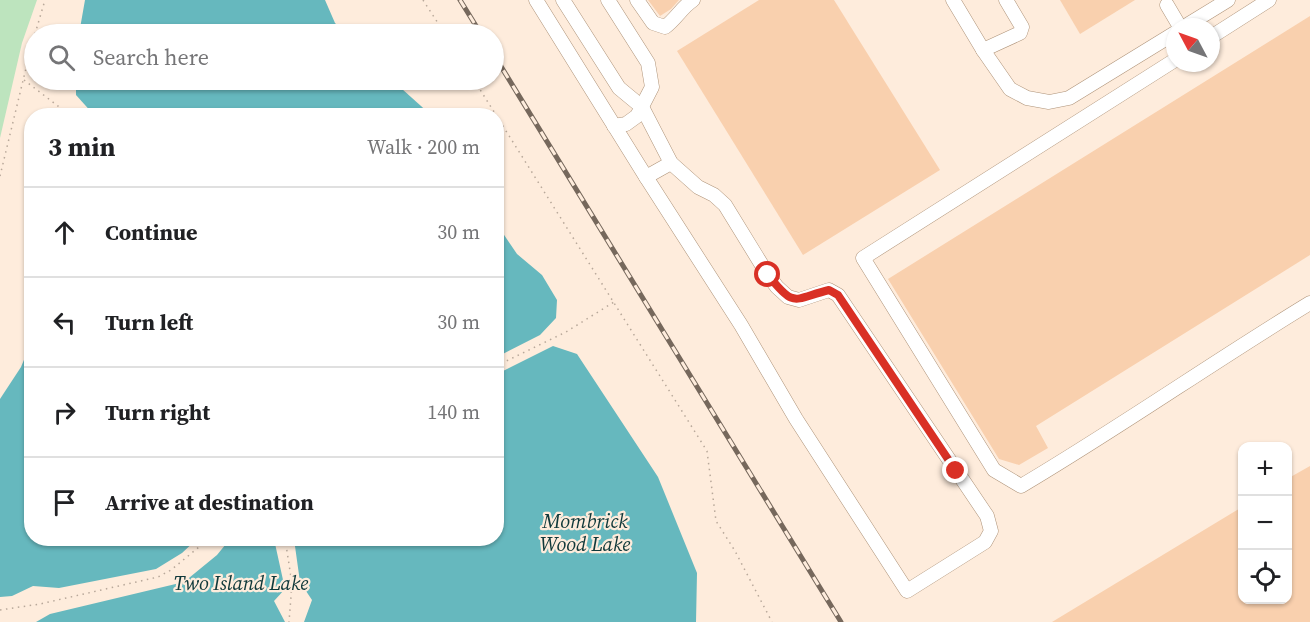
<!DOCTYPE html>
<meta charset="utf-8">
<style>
:root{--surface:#fff;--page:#f6f6f6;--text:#202124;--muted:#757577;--line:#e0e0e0}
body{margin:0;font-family:"Source Serif 4",serif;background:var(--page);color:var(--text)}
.controls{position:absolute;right:18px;bottom:18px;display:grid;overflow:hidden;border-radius:12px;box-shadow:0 2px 4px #0004}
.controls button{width:54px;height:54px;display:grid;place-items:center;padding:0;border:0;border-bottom:2px solid var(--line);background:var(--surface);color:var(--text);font:30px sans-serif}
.compass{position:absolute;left:1166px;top:18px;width:54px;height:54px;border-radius:50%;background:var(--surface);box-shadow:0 2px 4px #0004;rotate:311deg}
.stop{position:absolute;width:18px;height:18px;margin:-14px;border:4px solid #d93025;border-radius:50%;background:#fff}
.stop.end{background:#d93025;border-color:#fff;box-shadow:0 2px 6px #0008}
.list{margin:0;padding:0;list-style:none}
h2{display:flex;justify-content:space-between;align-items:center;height:78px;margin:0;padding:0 24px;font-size:26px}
h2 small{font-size:20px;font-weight:400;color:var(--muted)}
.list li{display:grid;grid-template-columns:39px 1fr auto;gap:18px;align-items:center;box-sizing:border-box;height:90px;padding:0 24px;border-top:2px solid var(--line)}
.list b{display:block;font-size:22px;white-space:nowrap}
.list em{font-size:20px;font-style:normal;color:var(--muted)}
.icon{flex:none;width:33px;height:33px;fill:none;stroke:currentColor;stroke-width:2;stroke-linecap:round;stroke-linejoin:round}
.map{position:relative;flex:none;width:1310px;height:622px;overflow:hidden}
.search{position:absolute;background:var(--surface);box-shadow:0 2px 4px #0004;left:24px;top:24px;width:480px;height:66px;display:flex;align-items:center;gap:15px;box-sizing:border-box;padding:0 21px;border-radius:33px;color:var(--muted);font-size:22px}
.panel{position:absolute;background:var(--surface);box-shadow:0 2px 4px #0004;left:24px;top:108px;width:480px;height:438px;border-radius:24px}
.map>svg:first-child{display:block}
.green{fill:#bde4be}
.water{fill:#66b8be}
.building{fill:#f9d0ae}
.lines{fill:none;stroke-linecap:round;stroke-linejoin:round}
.minor-casing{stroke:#ae9379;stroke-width:15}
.path{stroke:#b8a89a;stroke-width:1.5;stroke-dasharray:1.5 4.5;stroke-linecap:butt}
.minor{stroke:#fff;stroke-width:14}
.rail-casing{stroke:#76685c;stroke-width:5}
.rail{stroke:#feecdc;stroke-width:3;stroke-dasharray:9;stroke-linecap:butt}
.route{stroke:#d93025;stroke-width:8}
.labels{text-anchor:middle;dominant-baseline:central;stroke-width:4.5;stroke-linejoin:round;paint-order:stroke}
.water-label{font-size:20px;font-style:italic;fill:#0f383a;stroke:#feecdc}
</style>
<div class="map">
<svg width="1310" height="622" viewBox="0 0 1310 622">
<rect width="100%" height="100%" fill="#feecdc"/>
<path class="green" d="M0 0H37L22 43 0 138Z"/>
<g class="water">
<path d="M85 0H325L335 23 346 34H79Z"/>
<path d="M76 80H392L431 115H94L76 95Z"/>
<path d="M31 183V232C26 217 26 198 31 183Z"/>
<path d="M496 223 517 254 542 275 557 300 556 318 540 335 497 357Z"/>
<path d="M31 343 32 538 197 539 182 553 156 569 59 588 33 586 12 596 0 597V399L21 367Z"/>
<path d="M553 346 577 354 658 477 697 573 696 622H304L312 600 300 582 294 539 496 538 497 374Z"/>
<path d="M274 539 285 589 274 601 285 622H36L50 614 184 582 217 555 230 539Z"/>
</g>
<g class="building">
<path d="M648 0H679L671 9 660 16Z"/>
<path d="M759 0H834L940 170 803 255 677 51Z"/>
<path d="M1060 0H1135L1080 34Z"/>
<path d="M1310 16V255L1036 426 1048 448 1019 465 999 459 888 279Z"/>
<path d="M1310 466V622H1052L1242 507V600H1287V479Z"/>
</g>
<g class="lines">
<defs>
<g id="minor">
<path d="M536 0 646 177 741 325 796 419 907 591 985 542 991 531 987 516 838 295 829 290 799 300 788 297 777 287 768 275 725 205 714 195 698 187 671 163 642 107 619 88 563 0"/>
<path d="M608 0 648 63 652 87 637 116 626 124 614 126"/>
<path d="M637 0 653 23 665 27C676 19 682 7 693 0"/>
<path d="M953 0 983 50 1010 89 1027 98 1049 102 1069 98 1175 33"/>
<path d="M1167 5 1180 27"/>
<path d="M1184 27 1228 0"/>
<path d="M1211 37 1269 0"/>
<path d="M983 50 1020 33 1022 27 1006 0"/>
<path d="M1175 60 863 258 994 470 1021 486C1119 428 1213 362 1310 303"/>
<path d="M646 177 671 163"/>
</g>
</defs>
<use href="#minor" class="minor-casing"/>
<g class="path">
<path d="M423 0 445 34"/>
<path d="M35 34 45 0"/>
<path d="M24 80 71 116"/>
<path d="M474 80 707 451 716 521 735 551 772 622"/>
<path d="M0 176 34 35"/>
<path d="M496 366 566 332 614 302"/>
<path d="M285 538 292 584 289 622"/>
<path d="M0 610 40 604 158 577 171 570 210 538"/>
</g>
<use href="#minor" class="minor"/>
<defs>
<g id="rail">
<path d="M460 0 481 34"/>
<path d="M494 55 841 622"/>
</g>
</defs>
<use href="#rail" class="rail-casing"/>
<use href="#rail" class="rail"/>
</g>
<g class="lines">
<path class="route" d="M768 275C795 309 793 299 829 290L838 295 956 471"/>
</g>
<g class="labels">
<g class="water-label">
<text x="585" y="521">Mombrick<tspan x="585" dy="23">Wood Lake</tspan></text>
<text x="241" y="583">Two Island Lake</text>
</g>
</g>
</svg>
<div class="controls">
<button>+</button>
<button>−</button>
<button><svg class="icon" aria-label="locate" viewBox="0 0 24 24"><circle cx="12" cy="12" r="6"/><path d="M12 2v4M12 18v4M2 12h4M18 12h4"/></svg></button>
</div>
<svg class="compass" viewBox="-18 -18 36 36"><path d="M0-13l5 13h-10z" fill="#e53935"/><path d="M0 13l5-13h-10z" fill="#757577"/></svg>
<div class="stop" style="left:768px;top:275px"></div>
<div class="stop end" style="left:956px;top:471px"></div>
<div class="search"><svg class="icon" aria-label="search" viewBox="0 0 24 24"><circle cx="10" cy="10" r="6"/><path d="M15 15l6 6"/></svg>Search here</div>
<section class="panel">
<h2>3 min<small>Walk · 200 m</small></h2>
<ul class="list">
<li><svg class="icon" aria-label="ahead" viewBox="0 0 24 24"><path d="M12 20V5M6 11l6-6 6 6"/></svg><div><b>Continue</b></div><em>30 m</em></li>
<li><svg class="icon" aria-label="left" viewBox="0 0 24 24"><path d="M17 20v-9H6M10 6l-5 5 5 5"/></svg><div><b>Turn left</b></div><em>30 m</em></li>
<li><svg class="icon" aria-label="right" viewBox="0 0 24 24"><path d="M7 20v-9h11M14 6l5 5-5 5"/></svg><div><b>Turn right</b></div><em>140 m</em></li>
<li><svg class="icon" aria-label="arrive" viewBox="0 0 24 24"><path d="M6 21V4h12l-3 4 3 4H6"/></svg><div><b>Arrive at destination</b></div></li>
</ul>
</section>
</div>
